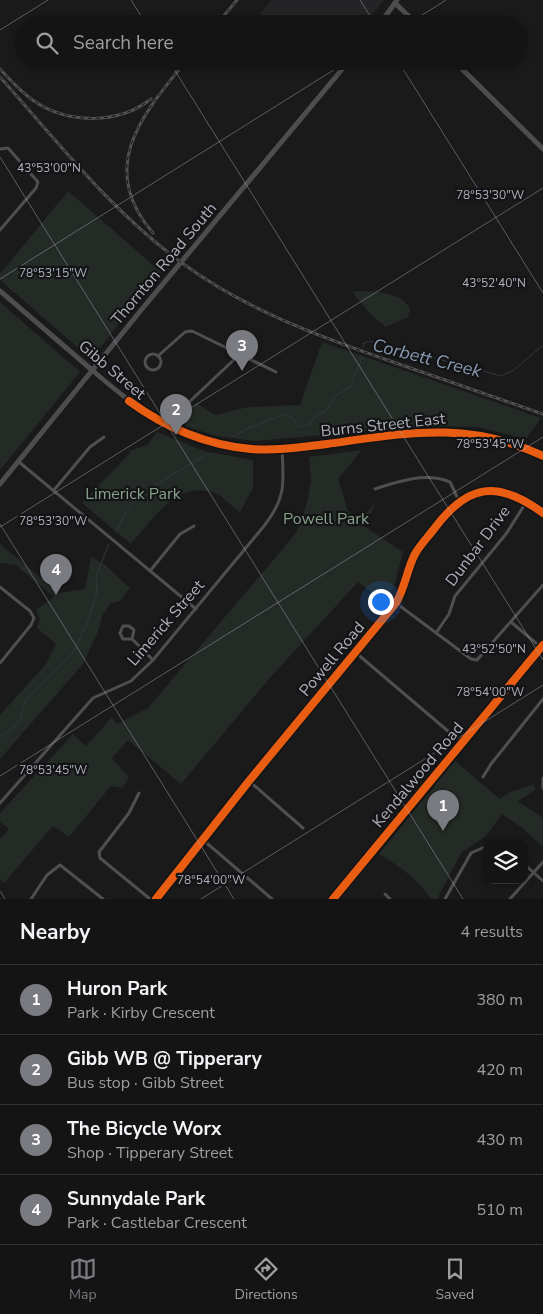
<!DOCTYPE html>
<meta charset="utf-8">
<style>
:root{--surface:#141414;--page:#212122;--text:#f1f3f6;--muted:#9d9ea0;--line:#333334;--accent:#7a7b81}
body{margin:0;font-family:"Nunito Sans",sans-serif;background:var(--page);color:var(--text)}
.controls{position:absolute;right:15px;bottom:15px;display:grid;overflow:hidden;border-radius:10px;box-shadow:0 2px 8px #0003}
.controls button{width:45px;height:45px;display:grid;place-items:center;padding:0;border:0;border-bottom:1px solid var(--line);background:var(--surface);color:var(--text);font:25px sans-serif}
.you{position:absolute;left:380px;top:601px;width:18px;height:18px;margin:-12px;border:4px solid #fff;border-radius:50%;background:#1a73e8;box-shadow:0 0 0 8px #1a73e833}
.badge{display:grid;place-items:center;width:32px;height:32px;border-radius:50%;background:var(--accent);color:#fff;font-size:16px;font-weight:700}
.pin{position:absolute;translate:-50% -41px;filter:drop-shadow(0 1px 2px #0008)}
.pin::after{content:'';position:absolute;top:26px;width:18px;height:15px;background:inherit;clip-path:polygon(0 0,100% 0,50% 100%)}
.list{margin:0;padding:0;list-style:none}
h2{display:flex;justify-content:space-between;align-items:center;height:65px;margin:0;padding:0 20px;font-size:21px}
h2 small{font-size:16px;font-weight:400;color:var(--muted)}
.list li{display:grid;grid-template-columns:32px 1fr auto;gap:15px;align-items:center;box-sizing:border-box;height:70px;padding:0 20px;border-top:1px solid var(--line)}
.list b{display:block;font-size:19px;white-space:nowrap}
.list p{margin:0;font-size:16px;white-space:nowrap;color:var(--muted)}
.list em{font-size:16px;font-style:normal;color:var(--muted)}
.icon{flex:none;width:28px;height:28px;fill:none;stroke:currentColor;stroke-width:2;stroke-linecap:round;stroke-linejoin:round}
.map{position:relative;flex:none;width:543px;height:899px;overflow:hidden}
.search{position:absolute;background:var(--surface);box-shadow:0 2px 8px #0003;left:15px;right:15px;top:15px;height:55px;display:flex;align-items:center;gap:12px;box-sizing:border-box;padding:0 18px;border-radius:28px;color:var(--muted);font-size:19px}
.sheet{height:345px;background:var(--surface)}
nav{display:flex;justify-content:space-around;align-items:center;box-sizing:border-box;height:70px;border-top:1px solid var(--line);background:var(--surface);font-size:14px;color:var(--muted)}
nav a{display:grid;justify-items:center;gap:2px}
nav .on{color:var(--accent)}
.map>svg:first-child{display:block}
.built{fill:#242426}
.green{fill:#242a25}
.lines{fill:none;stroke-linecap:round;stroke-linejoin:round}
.stream{stroke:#32373f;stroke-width:1}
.minor{stroke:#4f4f52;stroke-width:3}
.tertiary{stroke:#4f4f52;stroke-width:4.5}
.secondary{stroke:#4d4d50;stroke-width:5}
.rail-casing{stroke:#505053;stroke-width:3}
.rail{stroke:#141416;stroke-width:1;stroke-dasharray:4;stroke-linecap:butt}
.cycleway-casing{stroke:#141416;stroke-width:11}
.cycleway{stroke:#e95d12;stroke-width:8}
.ticks{fill:none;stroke:#adafb9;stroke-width:1;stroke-opacity:0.45}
.labels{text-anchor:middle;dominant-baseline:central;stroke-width:4.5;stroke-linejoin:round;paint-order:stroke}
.street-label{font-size:16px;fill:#adafb9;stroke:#141416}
.park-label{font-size:16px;fill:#86a28b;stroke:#141416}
.water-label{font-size:18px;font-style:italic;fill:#8899b0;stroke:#141416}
.ticks-label{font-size:12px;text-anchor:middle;fill:#adafb9;stroke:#141416;stroke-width:4.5;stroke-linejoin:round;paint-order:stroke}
</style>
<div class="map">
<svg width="543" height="899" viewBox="0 0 543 899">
<rect width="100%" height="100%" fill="#1a1a1a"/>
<path class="built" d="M271 0H384L365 24H256L254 22Z"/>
<g class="green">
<path d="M68 191 161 272 91 359 0 280V274Z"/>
<path d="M352 291C372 292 399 289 410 309L408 317 386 327 369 313Z"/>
<path d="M0 302 80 372 0 470Z"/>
<path d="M322 342 541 418 526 439 477 427 428 426 255 441 216 436 185 426 190 412 197 403 215 415 248 407 300 405Z"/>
<path d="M157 432 204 451 253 460V488L240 512C232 507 223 496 215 493 177 479 152 520 131 544L82 503 130 453 128 452 148 444Z"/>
<path d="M362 450 338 479 348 511 358 521 376 503 364 526 403 552 395 583 386 602 358 582 269 679 181 784 128 740 112 758 129 777 123 788 111 786 69 837 53 826 4 883 0 879V839L9 829 0 822V813L73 734 86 746 112 717 117 724 148 708 296 533 306 506 311 481 309 457Z"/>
<path d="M0 544 59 593 85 589 91 557 104 564 130 588 120 601 110 604 102 616 98 632 83 664 0 759V715L45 665 56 644 37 628 40 619 36 610 54 597 16 565 0 563Z"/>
<path d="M455 761 500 799 508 793 534 784 536 789 518 801 543 818V847L521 827 502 814 486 836 461 853 437 899H431C418 879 399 866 379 854Z"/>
</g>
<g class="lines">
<g class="stream">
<path d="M363 347 364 343C377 337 408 351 420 359L424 356 431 357 501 376 514 370 543 345"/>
<path d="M233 437 246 429 285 414 291 417 300 427 310 424 316 415 326 411 335 396 352 386C352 376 360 366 362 356"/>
<path d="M115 533 136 496 206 455"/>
<path d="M0 737 15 726 20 719 25 701 73 653 88 621 97 591 96 576 109 544"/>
</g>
<g class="minor">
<path d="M0 149 8 148 38 182 36 188 0 230"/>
<circle cx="153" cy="362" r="8"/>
<path d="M158 356 185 332 192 331 276 372"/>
<path d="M175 429 187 404 240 354"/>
<path d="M19 462 196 609"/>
<path d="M375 489C399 481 426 472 450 482L459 501"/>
<path d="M54 490 90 447 104 437"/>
<path d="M150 571 180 534 194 526"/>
<path d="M0 587 30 611 34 618 31 625 0 663"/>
<path d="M396 603 471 659 477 660 543 585"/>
<path d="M511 622 543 649"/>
<path d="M436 633 449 614 455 596 506 534 527 501"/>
<path d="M132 639 134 630 129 626H123L120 633 123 639H132L153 660"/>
<path d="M355 652 462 743"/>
<path d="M483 777 491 764 543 699"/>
<path d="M543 778V788"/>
<path d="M249 781 303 828"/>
<path d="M139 793 129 813 99 852 100 858 150 899"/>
<path d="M0 803 93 698 131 681 153 660 264 526C286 498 284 483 282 449"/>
<path d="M202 839 272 899"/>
<path d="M524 864 543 881"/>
<path d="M385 894 390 899"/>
<path d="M31 899 47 875 60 865 103 899"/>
<path d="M156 899 249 781 396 603C405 588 407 569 415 554 420 545 428 537 434 529 468 483 498 480 543 513"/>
<path d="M445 899 471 853 487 846"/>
<path d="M510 899 543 862"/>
</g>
<g class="tertiary">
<path d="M92 370C130 403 168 433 218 444 291 460 364 431 437 431 473 431 511 441 543 456"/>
<path d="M333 899 543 645"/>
</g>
<g class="secondary">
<path d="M395 3 417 24"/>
<path d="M380 24 397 0"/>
<path d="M454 61 543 149"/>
<path d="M0 291 92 370"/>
<path d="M0 484 142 309 349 61"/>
</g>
<defs>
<g id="rail">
<path d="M217 24 237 0"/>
<path d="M0 69C10 80 21 92 34 101 68 124 118 125 151 99"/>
<path d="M0 77C57 141 112 212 182 263 246 310 318 336 393 362 443 379 493 397 543 414"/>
<path d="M153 233C96 167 143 114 186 61"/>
</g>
</defs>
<use href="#rail" class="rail-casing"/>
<use href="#rail" class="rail"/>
<defs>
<g id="cycleway">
<path d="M129 401C166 428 206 445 251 449 277 451 302 447 327 444 407 433 467 420 543 456"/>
<path d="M156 899 249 781 396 603C405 588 407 569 415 554 420 545 428 537 434 529 468 483 498 480 543 513"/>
<path d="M333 899 543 645"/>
</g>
</defs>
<use href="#cycleway" class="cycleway-casing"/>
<use href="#cycleway" class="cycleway"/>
</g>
<path class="ticks" d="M131 0 146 24M360 0 375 24M408 24 446 0M0 30 48 0M169 61 543 660M398 61 543 293M0 157 463 899M0 279 348 61M0 524 234 899M0 527 543 188M0 776 543 437M0 891 5 899M201 899 543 685"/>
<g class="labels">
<g class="street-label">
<text transform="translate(164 264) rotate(-50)">Thornton Road South</text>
<text transform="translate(112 370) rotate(40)">Gibb Street</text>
<text transform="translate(383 425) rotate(-6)">Burns Street East</text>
<text transform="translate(478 546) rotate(-53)">Dunbar Drive</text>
<text transform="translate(166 623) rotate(-49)">Limerick Street</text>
<text transform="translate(332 659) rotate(-50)">Powell Road</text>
<text transform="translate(418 775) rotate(-50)">Kendalwood Road</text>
</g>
<g class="park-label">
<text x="133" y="494">Limerick Park</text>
<text x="326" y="519">Powell Park</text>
</g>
<g class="water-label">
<text transform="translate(427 358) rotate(14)">Corbett Creek</text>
</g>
</g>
<g class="ticks-label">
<text x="49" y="172">43°53'00"N</text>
<text x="490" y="199">78°53'30"W</text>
<text x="53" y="277">78°53'15"W</text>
<text x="494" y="287">43°52'40"N</text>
<text x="490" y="448">78°53'45"W</text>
<text x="53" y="525">78°53'30"W</text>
<text x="494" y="653">43°52'50"N</text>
<text x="490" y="696">78°54'00"W</text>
<text x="53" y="774">78°53'45"W</text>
<text x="211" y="884">78°54'00"W</text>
</g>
</svg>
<div class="controls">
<button><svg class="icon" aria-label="layers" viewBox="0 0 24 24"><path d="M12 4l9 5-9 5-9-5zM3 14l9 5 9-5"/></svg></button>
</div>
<div class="you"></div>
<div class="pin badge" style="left:443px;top:831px">1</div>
<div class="pin badge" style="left:176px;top:435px">2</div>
<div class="pin badge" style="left:242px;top:371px">3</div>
<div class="pin badge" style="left:56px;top:595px">4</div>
<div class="search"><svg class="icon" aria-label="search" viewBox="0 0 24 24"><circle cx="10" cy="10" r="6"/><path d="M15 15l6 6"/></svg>Search here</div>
</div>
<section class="sheet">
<h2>Nearby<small>4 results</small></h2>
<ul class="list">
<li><span class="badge">1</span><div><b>Huron Park</b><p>Park · Kirby Crescent</p></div><em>380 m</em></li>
<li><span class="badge">2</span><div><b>Gibb WB @ Tipperary</b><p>Bus stop · Gibb Street</p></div><em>420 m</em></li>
<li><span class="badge">3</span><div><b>The Bicycle Worx</b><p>Shop · Tipperary Street</p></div><em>430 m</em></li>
<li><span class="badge">4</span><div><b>Sunnydale Park</b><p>Park · Castlebar Crescent</p></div><em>510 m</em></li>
</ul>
</section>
<nav>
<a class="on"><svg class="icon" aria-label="map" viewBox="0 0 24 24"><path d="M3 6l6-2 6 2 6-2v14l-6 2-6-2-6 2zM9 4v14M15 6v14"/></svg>Map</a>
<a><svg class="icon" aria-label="directions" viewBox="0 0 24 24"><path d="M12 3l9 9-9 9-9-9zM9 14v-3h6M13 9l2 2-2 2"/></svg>Directions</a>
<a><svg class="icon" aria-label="saved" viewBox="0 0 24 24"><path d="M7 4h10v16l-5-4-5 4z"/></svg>Saved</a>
</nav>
